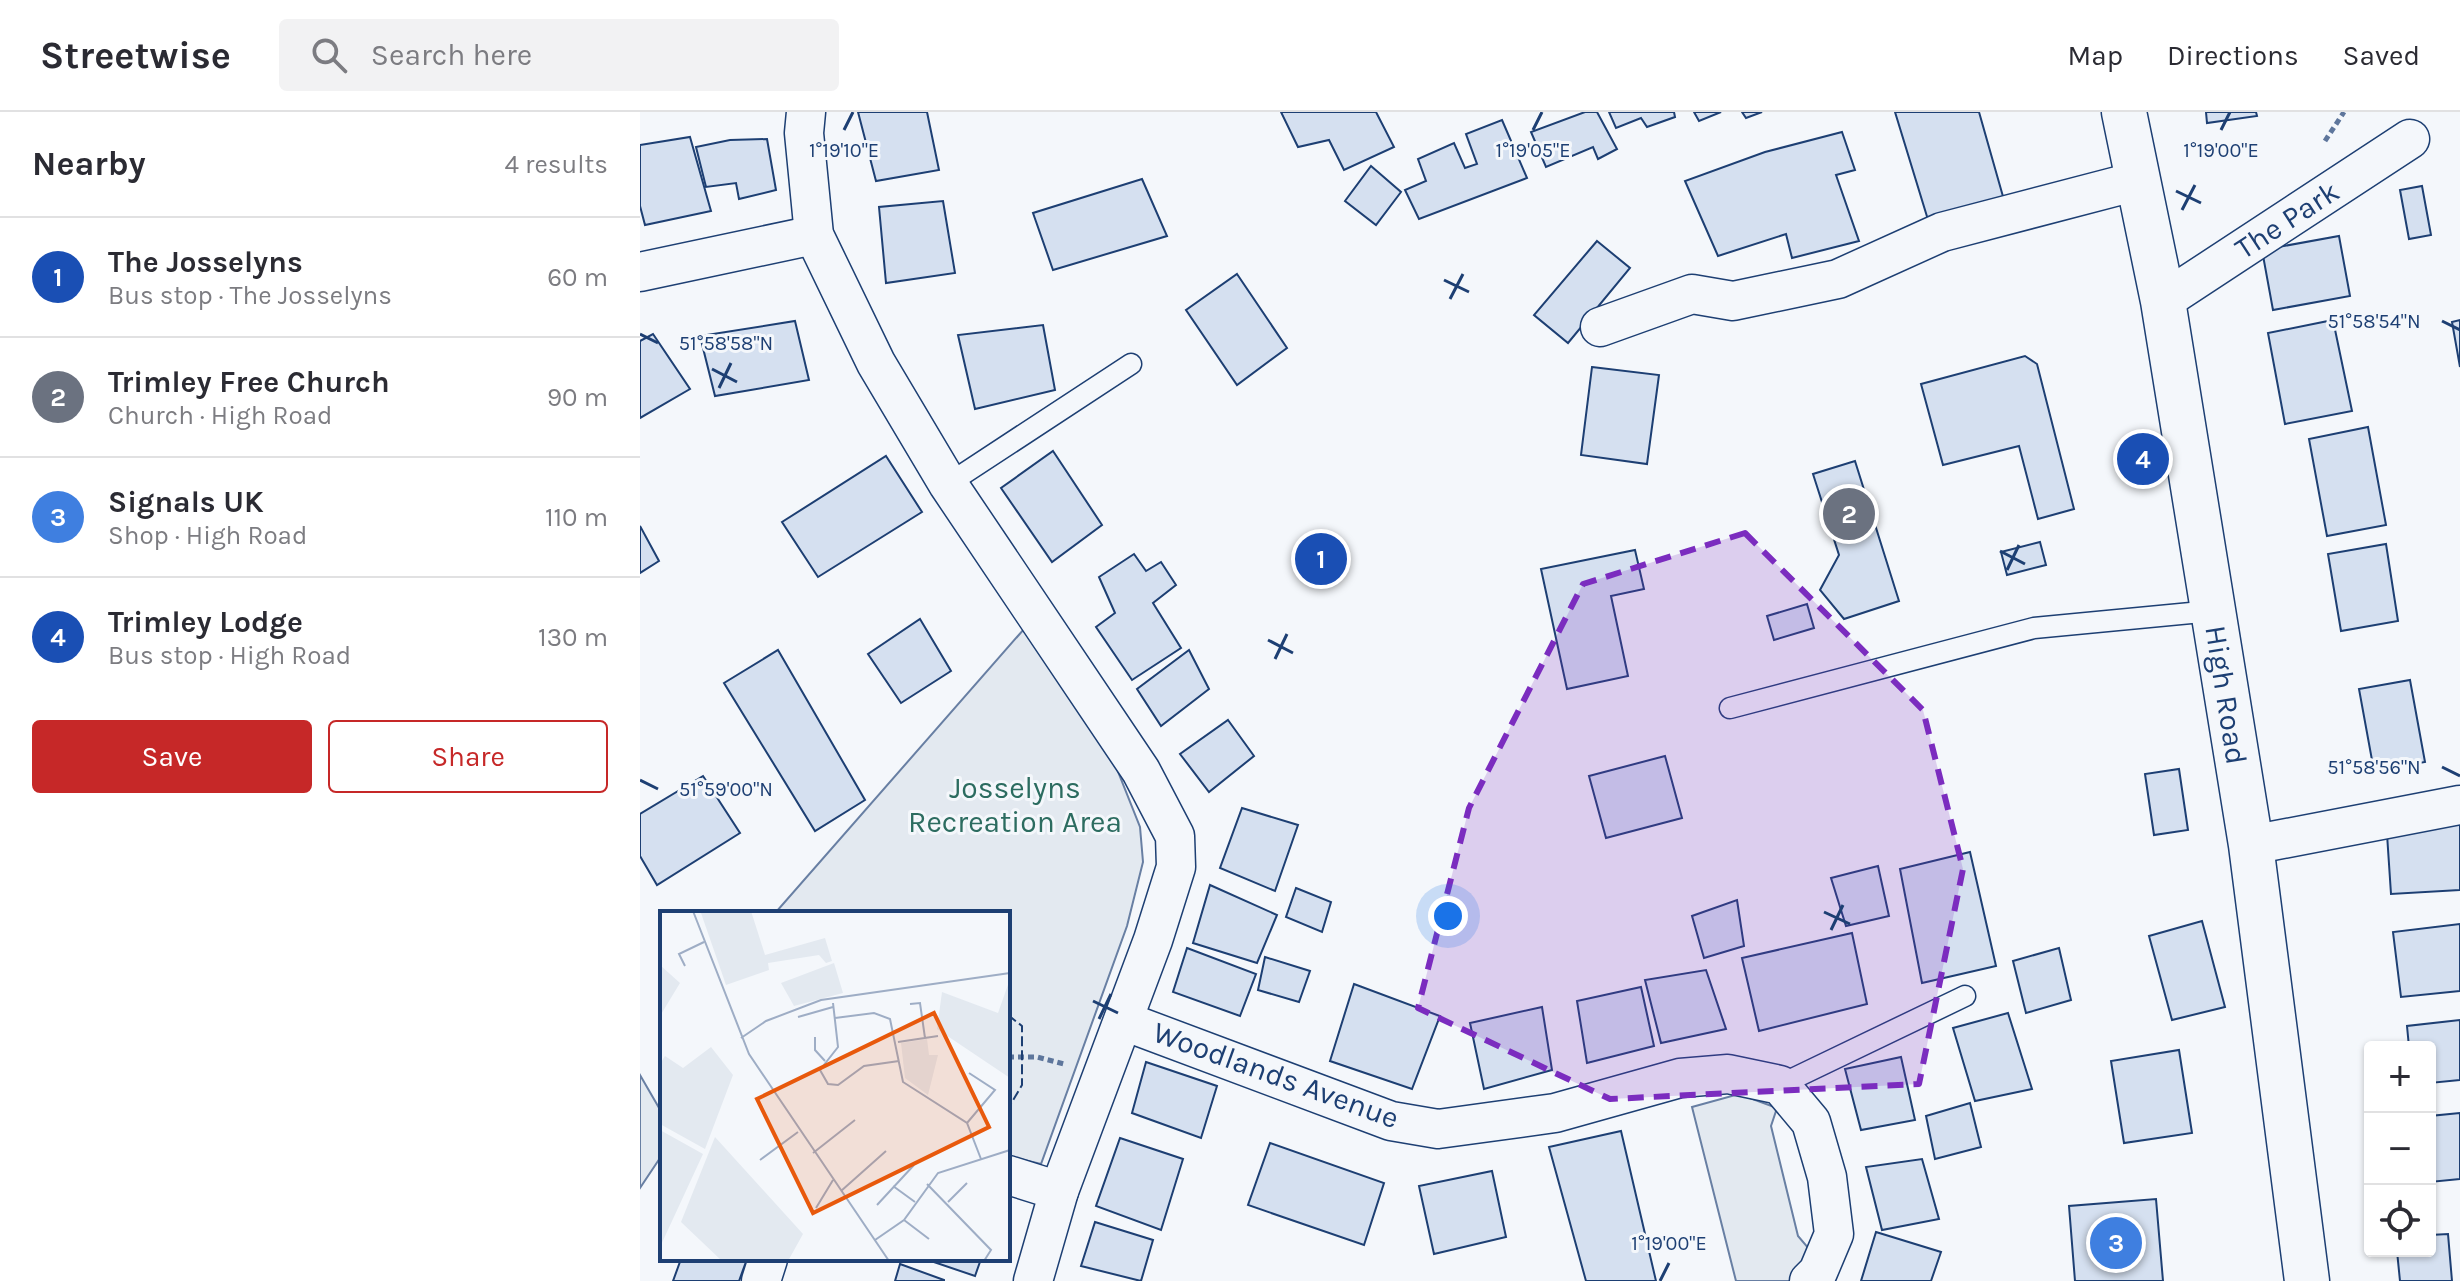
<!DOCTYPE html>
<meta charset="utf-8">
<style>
:root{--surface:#fff;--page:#f2f2f3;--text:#2b2b33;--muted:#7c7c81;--line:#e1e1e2;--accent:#c62828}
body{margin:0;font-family:Karla,sans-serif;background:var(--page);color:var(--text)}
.controls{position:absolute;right:24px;bottom:24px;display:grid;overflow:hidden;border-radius:8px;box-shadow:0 2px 6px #0004}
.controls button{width:72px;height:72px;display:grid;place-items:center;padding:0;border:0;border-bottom:2px solid var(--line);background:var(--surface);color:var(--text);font:40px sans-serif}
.you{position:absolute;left:808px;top:804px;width:28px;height:28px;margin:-20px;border:6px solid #fff;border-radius:50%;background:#1a73e8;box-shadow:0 0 0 12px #1a73e833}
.badge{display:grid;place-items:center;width:52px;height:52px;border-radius:50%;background:var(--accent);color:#fff;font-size:26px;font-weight:700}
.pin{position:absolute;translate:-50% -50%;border:4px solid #fff;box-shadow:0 2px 8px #0006}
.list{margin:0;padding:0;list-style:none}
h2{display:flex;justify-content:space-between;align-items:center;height:104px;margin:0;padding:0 32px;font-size:34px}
h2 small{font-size:26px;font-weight:400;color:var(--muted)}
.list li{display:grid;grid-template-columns:52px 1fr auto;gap:24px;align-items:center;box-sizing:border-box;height:120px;padding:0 32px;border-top:2px solid var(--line)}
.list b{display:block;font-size:30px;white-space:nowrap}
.list p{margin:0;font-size:26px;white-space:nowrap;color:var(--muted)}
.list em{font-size:26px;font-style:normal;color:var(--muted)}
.actions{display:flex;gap:16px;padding:24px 32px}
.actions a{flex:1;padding:18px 0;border:2px solid var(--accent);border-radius:8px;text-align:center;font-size:28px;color:var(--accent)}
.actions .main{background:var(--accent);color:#fff}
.icon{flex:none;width:44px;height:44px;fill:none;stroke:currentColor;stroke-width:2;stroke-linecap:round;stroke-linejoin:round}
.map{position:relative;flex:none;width:1820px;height:1169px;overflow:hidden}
header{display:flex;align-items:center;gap:48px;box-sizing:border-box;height:112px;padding:0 40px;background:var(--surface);border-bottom:2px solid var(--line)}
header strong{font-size:38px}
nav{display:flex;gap:44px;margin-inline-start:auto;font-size:28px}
.search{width:560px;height:72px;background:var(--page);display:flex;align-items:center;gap:20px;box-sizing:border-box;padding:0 28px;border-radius:8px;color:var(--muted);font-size:30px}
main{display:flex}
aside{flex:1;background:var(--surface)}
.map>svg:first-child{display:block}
.green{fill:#e3e9f0;stroke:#687fa3;stroke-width:2}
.building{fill:#d5e0f0;stroke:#1d3f73;stroke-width:2}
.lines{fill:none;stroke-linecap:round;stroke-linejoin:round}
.lane-casing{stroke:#1d3f73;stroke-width:23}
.street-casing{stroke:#1d3f73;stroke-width:41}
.secondary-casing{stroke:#1d3f73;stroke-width:47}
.path{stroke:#5e769c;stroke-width:5;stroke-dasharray:6 4;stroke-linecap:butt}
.lane{stroke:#f4f7fb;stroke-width:20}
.street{stroke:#f4f7fb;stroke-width:38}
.secondary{stroke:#f4f7fb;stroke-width:44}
.fence{stroke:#1d3f73;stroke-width:2;stroke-dasharray:10 4;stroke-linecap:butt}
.marked{fill:#7b2cbf;fill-opacity:0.2;stroke:#7b2cbf;stroke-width:6;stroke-dasharray:16 10;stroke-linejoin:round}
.ticks{fill:none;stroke:#1d3f73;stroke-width:3}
.labels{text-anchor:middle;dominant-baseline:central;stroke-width:6;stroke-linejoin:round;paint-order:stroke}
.street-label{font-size:30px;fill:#1d3f73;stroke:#f4f7fb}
.park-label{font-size:30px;fill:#2c6c60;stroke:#f4f7fb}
.inset-road{fill:none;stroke:#9eadc5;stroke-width:2}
.view{fill:#e8590c;fill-opacity:0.15;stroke:#e8590c;stroke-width:4}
.inset-edge{fill:none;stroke:#1d3f73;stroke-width:4}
.ticks-label{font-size:20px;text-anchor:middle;fill:#1d3f73;stroke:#f4f7fb;stroke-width:6;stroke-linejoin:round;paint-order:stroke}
</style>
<header>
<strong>Streetwise</strong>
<div class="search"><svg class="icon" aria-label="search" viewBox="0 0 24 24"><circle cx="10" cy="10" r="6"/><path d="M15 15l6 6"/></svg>Search here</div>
<nav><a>Map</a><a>Directions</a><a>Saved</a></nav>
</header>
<main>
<aside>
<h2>Nearby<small>4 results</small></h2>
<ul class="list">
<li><span class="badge" style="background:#1a4fb4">1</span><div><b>The Josselyns</b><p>Bus stop · The Josselyns</p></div><em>60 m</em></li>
<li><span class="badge" style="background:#6b7280">2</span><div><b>Trimley Free Church</b><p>Church · High Road</p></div><em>90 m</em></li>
<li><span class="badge" style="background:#3f7fe0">3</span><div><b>Signals UK</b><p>Shop · High Road</p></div><em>110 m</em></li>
<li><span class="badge" style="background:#1a4fb4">4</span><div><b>Trimley Lodge</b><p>Bus stop · High Road</p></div><em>130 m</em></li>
</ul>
<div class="actions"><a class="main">Save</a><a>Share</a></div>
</aside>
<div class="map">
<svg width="1820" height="1169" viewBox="0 0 1820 1169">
<rect width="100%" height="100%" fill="#f4f7fb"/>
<g class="green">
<path d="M384 517 471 642 500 715 503 750 487 814 401 1052 368 1044V801L136 800Z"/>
<path d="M0 963 22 1001V1043L0 1076Z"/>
<path d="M1099 982 1137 996 1131 1014 1158 1124 1170 1138 1151 1169H1096L1052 995Z"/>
</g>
<g class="building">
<path d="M218 0H287L299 58 236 69Z"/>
<path d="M641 0H736L754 35 704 58 689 28 658 35Z"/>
<path d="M945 0H957L977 37 958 47 953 35 906 55 891 20Z"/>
<path d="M969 0H1034L1035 5 1007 15 1001 6 976 16Z"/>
<path d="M1054 0H1081L1059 9Z"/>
<path d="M1102 0H1122L1106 6Z"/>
<path d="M1255 0H1339L1364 88 1289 111Z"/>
<path d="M1566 0H1616L1617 4 1567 11Z"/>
<path d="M862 8 887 66 779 107 765 78 786 69 778 47 814 31 825 56 837 52 826 22Z"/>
<path d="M1202 20 1215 58 1196 63 1219 129 1152 146 1146 122 1078 144 1045 69 1125 40Z"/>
<path d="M50 25 71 99 5 113 0 94V33Z"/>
<path d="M127 27 136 78 99 87 96 71 66 75 56 35 90 28Z"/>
<path d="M731 54 761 80 736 113 705 89Z"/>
<path d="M502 67 527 124 413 158 393 101Z"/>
<path d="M1782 74 1791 123 1769 127 1760 78Z"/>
<path d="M303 89 315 161 246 171 239 95Z"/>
<path d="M1699 124 1710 184 1633 198 1622 138Z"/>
<path d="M957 129 990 156 928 231 894 203Z"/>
<path d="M597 162 647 236 597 273 546 198Z"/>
<path d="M1693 208 1712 299 1645 312 1628 221Z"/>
<path d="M1820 208V255L1812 210Z"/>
<path d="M155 209 169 268 75 284 60 224Z"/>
<path d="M403 213 415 278 335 297 318 223Z"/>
<path d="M13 222 50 277 0 306V229Z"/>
<path d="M1385 244 1397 252 1434 397 1398 407 1379 334 1303 353 1281 272Z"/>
<path d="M952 255 1019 263 1007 352 941 343Z"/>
<path d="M1728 315 1746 413 1687 424 1669 327Z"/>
<path d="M413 339 462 413 412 450 361 376Z"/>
<path d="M246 344 282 400 178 465 142 410Z"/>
<path d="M1215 349 1259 489 1204 507 1180 478 1199 443 1173 362Z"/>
<path d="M0 414 19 449 0 461Z"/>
<path d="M1400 430 1406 453 1367 463 1361 440Z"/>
<path d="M1746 432 1758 509 1701 519 1688 442Z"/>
<path d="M995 438 1004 477 971 484 988 564 927 577 901 457Z"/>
<path d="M494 442 506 459 521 450 536 473 513 491 541 536 492 568 456 515 475 501 459 465Z"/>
<path d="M1167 492 1174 516 1134 528 1127 504Z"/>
<path d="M280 507 311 559 261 591 228 542Z"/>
<path d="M138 538 225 688 175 719 84 571Z"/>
<path d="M549 538 569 577 521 614 497 577Z"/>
<path d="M1770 568 1785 650 1734 659 1719 577Z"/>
<path d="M588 608 614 644 569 680 540 642Z"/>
<path d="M1025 644 1042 706 966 726 949 664Z"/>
<path d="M1539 657 1548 718 1514 723 1505 662Z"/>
<path d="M63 664 100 721 17 773 0 744V702Z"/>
<path d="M1820 687V778L1751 782 1745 692Z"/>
<path d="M602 696 658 713 635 779 580 756Z"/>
<path d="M1330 740 1356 854 1282 871 1260 757Z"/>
<path d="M1238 754 1249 804 1206 814 1191 766Z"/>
<path d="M570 773 637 803 617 851 553 831Z"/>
<path d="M656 776 691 790 682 820 646 805Z"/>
<path d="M1097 788 1104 834 1064 846 1052 804Z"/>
<path d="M1562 809 1585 895 1532 908 1509 824Z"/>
<path d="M1820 812V879L1761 885 1753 820Z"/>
<path d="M1212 821 1227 892 1119 919 1102 846Z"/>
<path d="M547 836 616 862 600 904 533 880Z"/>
<path d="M1419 836 1431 888 1386 901 1373 849Z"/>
<path d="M625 845 670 859 659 890 618 878Z"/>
<path d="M1066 858 1086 917 1021 931 1005 868Z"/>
<path d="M714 872 800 904 772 977 690 949Z"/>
<path d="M1001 875 1014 934 947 951 937 889Z"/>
<path d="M902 895 912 958 844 977 830 911Z"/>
<path d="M1368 901 1392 977 1335 989 1313 916Z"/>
<path d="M1820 908V968L1790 971V935H1769L1767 914Z"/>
<path d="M1539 938 1552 1021 1484 1031 1471 949Z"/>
<path d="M1261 945 1275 1008 1221 1018 1205 957Z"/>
<path d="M506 950 577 974 561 1026 492 1001Z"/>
<path d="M1330 991 1341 1035 1295 1047 1286 1004Z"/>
<path d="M1820 1001V1067L1790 1070V1004Z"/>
<path d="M981 1019 1016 1169H946L909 1035Z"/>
<path d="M480 1026 543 1047 521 1118 456 1094Z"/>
<path d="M630 1031 744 1071 724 1133 608 1093Z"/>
<path d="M1282 1047 1299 1107 1242 1118 1226 1055Z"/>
<path d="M852 1059 866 1125 794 1142 779 1074Z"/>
<path d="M1516 1087 1523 1169H1435L1429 1094Z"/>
<path d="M455 1110 513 1128 501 1169 441 1154Z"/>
<path d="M1236 1120 1301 1140 1291 1169H1221Z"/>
<path d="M1808 1122 1812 1169H1760L1757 1139H1790V1123Z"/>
<path d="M41 1147H107L99 1169H33Z"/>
<path d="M285 1147H341L335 1164Z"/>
<path d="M260 1152 304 1168V1169H255Z"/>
</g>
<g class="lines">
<defs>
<g id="lane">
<path d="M308 372 491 252"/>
<path d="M1090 596 1394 516 1572 499"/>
<path d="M1140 973 1325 884"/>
</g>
<g id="street">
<path d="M166 0 164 21 174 123 236 251 308 372 501 659 535 724 536 755 513 828 419 1079 393 1169"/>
<path d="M0 160 174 123"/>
<path d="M1523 189 1770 27"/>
<path d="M960 215 1052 182 1093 189 1198 167 1302 120 1497 69"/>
<path d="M1611 733 1820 693"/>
<path d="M484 909 751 1009 798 1017 915 1001 1040 966 1088 962 1140 973 1171 1010 1187 1065 1194 1122 1178 1160 1169 1169"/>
<path d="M368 1063 419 1079"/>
<path d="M121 1169 128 1147"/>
</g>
<path id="secondary" d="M1484 0 1523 189 1611 733 1667 1169"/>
</defs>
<use href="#lane" class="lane-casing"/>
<use href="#street" class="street-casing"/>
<use href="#secondary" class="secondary-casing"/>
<g class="path">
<path d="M1685 29 1704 0"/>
<path d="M368 945H397L424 952"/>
</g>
<use href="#lane" class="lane"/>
<use href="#street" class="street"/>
<use href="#secondary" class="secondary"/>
<path class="fence" d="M368 903 382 914V973L368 997"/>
</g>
<path class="marked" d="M1105 421 1283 598 1323 757 1279 972 970 987 778 896 829 696 943 472Z"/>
<path class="ticks" d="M204 18 213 0M893 18 902 0M1581 18 1590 0M1536 79 1561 91M1542 98 1555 73M804 168 829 180M810 187 823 162M1802 209 1820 218M0 222 18 231M72 257 97 270M79 276 91 251M1360 439 1385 452M1367 458 1379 433M628 528 653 541M635 547 647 522M1802 655 1820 664M0 668 18 677M1184 800 1210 812M1191 818 1203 793M453 889 478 901M459 907 471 882M1020 1169 1029 1151"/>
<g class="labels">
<g class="street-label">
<text transform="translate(1647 108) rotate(-33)">The Park</text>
<text transform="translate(1586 583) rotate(81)">High Road</text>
<text transform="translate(636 963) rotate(20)">Woodlands Avenue</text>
</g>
<g class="park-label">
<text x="375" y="676">Josselyns<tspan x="375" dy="34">Recreation Area</tspan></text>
</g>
</g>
<g transform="translate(20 799)">
<rect width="350" height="350" fill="#f4f7fb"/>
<path d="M91 0 105 44 165 27 172 50 166 52 159 44 108 52 109 59 66 74 41 2ZM174 52 183 82 134 95 121 72ZM0 54 20 72 0 105ZM350 68V167L277 118 282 81 338 102ZM267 128 269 144H278L268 184 245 167 241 132ZM51 136 73 164 45 238 0 213V153L5 145 23 157ZM0 219 43 243 0 336ZM55 226 143 323 128 350H62L21 311Z" fill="#e3e9f0"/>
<path class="inset-road" d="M33 0 89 143 229 350M25 55 19 43 44 31M173 92 178 136 160 159 168 173 178 174 204 155 239 150M250 93 260 92 265 127M138 106 173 96M175 107 214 102 230 108 243 171 307 212 321 248M155 126V139L165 150M81 127 106 110 161 89 350 62M238 131 278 125M307 212 335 179 309 162M153 242 195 209M100 249 138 221M267 273 331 339 324 350M233 275 255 291M181 280 226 240M288 291 307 272M217 294 254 254M156 297 173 269M244 309 269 328M215 329 244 309 278 262 350 239"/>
<path class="view" d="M274 102 329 216 153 302 97 188Z"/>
<rect width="350" height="350" class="inset-edge"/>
</g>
<g class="ticks-label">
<text x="893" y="45">1°19'05"E</text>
<text x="204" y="45">1°19'10"E</text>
<text x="1581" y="45">1°19'00"E</text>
<text x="1734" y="216">51°58'54"N</text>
<text x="86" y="238">51°58'58"N</text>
<text x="1734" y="662">51°58'56"N</text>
<text x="86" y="684">51°59'00"N</text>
<text x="1029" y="1138">1°19'00"E</text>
</g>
</svg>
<div class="controls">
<button>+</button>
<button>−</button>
<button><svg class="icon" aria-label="locate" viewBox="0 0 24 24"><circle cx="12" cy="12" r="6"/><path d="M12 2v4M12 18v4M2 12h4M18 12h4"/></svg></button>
</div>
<div class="you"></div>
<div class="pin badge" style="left:681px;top:447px;background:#1a4fb4">1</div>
<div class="pin badge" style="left:1209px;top:402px;background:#6b7280">2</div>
<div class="pin badge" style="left:1476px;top:1131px;background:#3f7fe0">3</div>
<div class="pin badge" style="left:1503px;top:347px;background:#1a4fb4">4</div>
</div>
</main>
